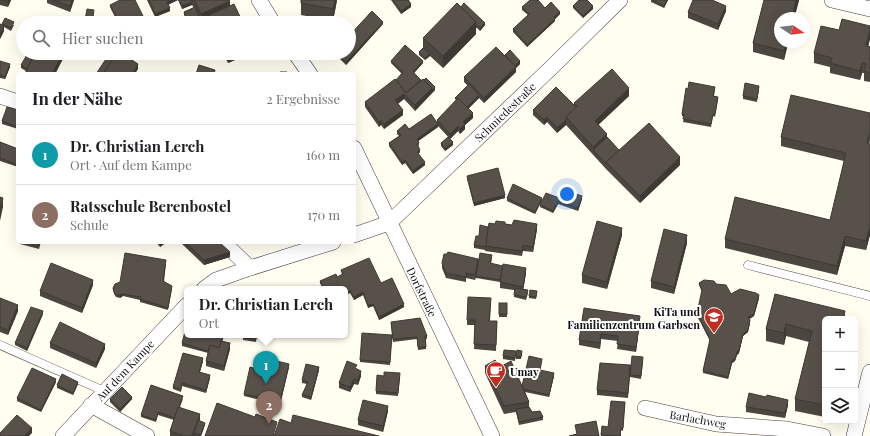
<!DOCTYPE html>
<html lang="de">
<meta charset="utf-8">
<style>
:root{--surface:#fff;--page:#f6f6f6;--text:#202124;--muted:#757577;--line:#e0e0e0;--accent:#c52c20}
body{margin:0;font-family:"Playfair Display",serif;background:var(--page);color:var(--text)}
.controls{position:absolute;right:12px;bottom:12px;display:grid;overflow:hidden;border-radius:6px;box-shadow:0 4px 16px #0002}
.controls button{width:36px;height:36px;display:grid;place-items:center;padding:0;border:0;border-bottom:1px solid var(--line);background:var(--surface);color:var(--text);font:20px sans-serif}
.compass{position:absolute;left:774px;top:12px;width:36px;height:36px;border-radius:50%;background:var(--surface);box-shadow:0 4px 16px #0002;rotate:103deg}
.you{position:absolute;left:567px;top:194px;width:14px;height:14px;margin:-10px;border:3px solid #fff;border-radius:50%;background:#1a73e8;box-shadow:0 0 0 6px #1a73e833}
.badge{display:grid;place-items:center;width:26px;height:26px;border-radius:50%;background:var(--accent);color:#fff;font-size:13px;font-weight:700}
.pin{position:absolute;translate:-50% -33px;filter:drop-shadow(0 1px 2px #0008)}
.pin::after{content:'';position:absolute;top:21px;width:14px;height:12px;background:inherit;clip-path:polygon(0 0,100% 0,50% 100%)}
.popup{position:absolute;left:184px;top:286px;width:164px;height:52px;box-sizing:border-box;display:grid;place-content:center;border-radius:6px;background:var(--surface);filter:drop-shadow(0 1px 3px #0005);font-size:13px;white-space:nowrap;color:var(--muted)}
.popup b{font-size:15px;color:var(--text)}
.popup::after{content:'';position:absolute;left:50%;top:100%;margin-left:-8px;border:8px solid transparent;border-top-color:var(--surface)}
.list{margin:0;padding:0;list-style:none}
h2{display:flex;justify-content:space-between;align-items:center;height:52px;margin:0;padding:0 16px;font-size:17px}
h2 small{font-size:13px;font-weight:400;color:var(--muted)}
.list li{display:grid;grid-template-columns:26px 1fr auto;gap:12px;align-items:center;box-sizing:border-box;height:60px;padding:0 16px;border-top:1px solid var(--line)}
.list b{display:block;font-size:15px;white-space:nowrap}
.list p{margin:0;font-size:13px;white-space:nowrap;color:var(--muted)}
.list em{font-size:13px;font-style:normal;color:var(--muted)}
.icon{flex:none;width:22px;height:22px;fill:none;stroke:currentColor;stroke-width:2;stroke-linecap:round;stroke-linejoin:round}
.map{position:relative;flex:none;width:870px;height:436px;overflow:hidden}
.search{position:absolute;background:var(--surface);box-shadow:0 4px 16px #0002;left:16px;top:16px;width:340px;height:44px;display:flex;align-items:center;gap:10px;box-sizing:border-box;padding:0 14px;border-radius:22px;color:var(--muted);font-size:15px}
.panel{position:absolute;background:var(--surface);box-shadow:0 4px 16px #0002;left:16px;top:72px;width:340px;height:172px;border-radius:6px}
.map>svg:first-child{display:block}
.lines{fill:none;stroke-linecap:round;stroke-linejoin:round}
.lane-casing{stroke:#424242;stroke-width:9}
.street-casing{stroke:#424242;stroke-width:16}
.lane{stroke:#fff;stroke-width:8}
.street{stroke:#fff;stroke-width:15}
.wall{fill:#4c4640}
.shaded-wall{fill:#3e3934}
.building{fill:#58514a;stroke:#3e3934}
.labels{text-anchor:middle;dominant-baseline:central;stroke-width:4;stroke-linejoin:round;paint-order:stroke}
.street-label{font-size:11px;fill:#0f0f0f;stroke:#fff}
.poi-label{font-size:11px;font-weight:bold;fill:#0f0f0f;stroke:#fff;text-anchor:end}
</style>
<div class="map">
<svg width="870" height="436" viewBox="0 0 870 436">
<rect width="100%" height="100%" fill="#fffef0"/>
<g class="lines">
<defs>
<g id="lane">
<path d="M748 265 870 296"/>
<path d="M0 345 104 391"/>
</g>
<g id="street">
<path d="M259 0 273 23"/>
<path d="M832 0 870 9"/>
<path d="M295 53 310 74"/>
<path d="M0 96 18 102"/>
<path d="M354 148 492 436"/>
<path d="M354 235 389 223 553 66 620 0"/>
<path d="M223 242 250 268"/>
<path d="M204 289 216 280 250 268 333 242"/>
<path d="M91 405 147 436"/>
<path d="M645 408 716 424 787 429 823 436"/>
<path d="M63 436 187 305"/>
<path d="M854 436 870 372"/>
</g>
</defs>
<use href="#lane" class="lane-casing"/>
<use href="#street" class="street-casing"/>
<use href="#lane" class="lane"/>
<use href="#street" class="street"/>
</g>
<g class="wall">
<path d="M0 0H11L8 7 0 5Z"/>
<path d="M47 0H74L70 12 47 3Z"/>
<path d="M147 0H229L230 6 243 23H210L209 20 202 23H188L184 15V12L194 8 192 5 182 9 178 0 168 5 170 11 155 17Z"/>
<path d="M301 0H337L333 21 301 15Z"/>
<path d="M391 0H409L411 7 401 14Z"/>
<path d="M651 0H668L664 8 651 2Z"/>
<path d="M714 0V1L726 11 718 30 688 18V12Z"/>
<path d="M764 0H799L784 60 753 52V43Z"/>
<path d="M110 5 144 21 139 23H118L110 7Z"/>
<path d="M573 6 593 9 583 18 573 8Z"/>
<path d="M461 7 485 25 480 31 477 28H476V34L443 68 430 56 425 60 419 55V52L423 48V38Z"/>
<path d="M522 7 545 8 560 14 555 19V21L527 47 513 32V29L528 15 522 10Z"/>
<path d="M94 13 92 23H85V20Z"/>
<path d="M0 24 2 25V24L14 25 11 31 4 27V31L0 39Z"/>
<path d="M383 24 346 65 335 54V53H349Z"/>
<path d="M870 26V39L868 46 870 47V82L864 81V73H862L860 80 830 73V67L814 63V53L839 30Z"/>
<path d="M66 53 55 74H25L26 71 21 68V65Z"/>
<path d="M135 53H150L148 58Z"/>
<path d="M223 53H251L228 63Z"/>
<path d="M505 55 520 64 516 68V72L484 103 479 98 468 109 473 118 465 125V129L460 134 458 131 450 139 438 126V127L418 141 419 145 418 146 420 152 418 154 425 165 413 174 405 163 402 165 389 146V143L399 136 397 134V131L409 129 437 122V120L456 101 455 98 468 86 464 82V77Z"/>
<path d="M0 61 10 67 5 79 0 78Z"/>
<path d="M391 61 423 63 414 73 421 80 435 90 415 111 404 99 398 104 403 115 384 129 381 125 379 127 365 107V102L396 80 402 74 391 63Z"/>
<path d="M715 89 714 96 718 99 715 117 713 116 711 127 683 122 684 117 682 116V114Z"/>
<path d="M759 89 757 102 743 99V96Z"/>
<path d="M629 96 598 125 607 137 619 150 680 165 640 203 606 169 566 125 557 133 547 122 544 125 533 115V110L574 106V103Z"/>
<path d="M18 110V129L2 124V121Z"/>
<path d="M781 137 870 144V235L866 250 845 246 837 275 725 248V239L830 220 844 161 781 146Z"/>
<path d="M0 142 18 149V167L0 161Z"/>
<path d="M441 143 453 145 445 151 441 146Z"/>
<path d="M467 176 505 198 474 206 467 179Z"/>
<path d="M507 198 542 200 535 214 507 201Z"/>
<path d="M559 198 582 199 578 211 558 204 553 213 540 207V205Z"/>
<path d="M495 224H505L537 229 533 252 523 251 522 256 485 251V250L474 248V245L479 236 488 227Z"/>
<path d="M622 235 607 289 582 283V275Z"/>
<path d="M20 242H41L39 249 20 244Z"/>
<path d="M156 242H167L160 247Z"/>
<path d="M181 242H219L230 257 204 265 181 243Z"/>
<path d="M687 243 674 294 651 288V281Z"/>
<path d="M492 258 491 264 526 273 523 289 528 293 526 300 514 297V290L500 288V282L476 278 475 280 466 278V282L446 278 442 268V263L478 259Z"/>
<path d="M166 263 164 282 172 288 168 310 140 302V300L123 296 120 298 116 297 114 294 113 288Z"/>
<path d="M341 270 381 283 404 307 379 320 373 306 368 308 363 295 354 300 350 293 345 289H323L320 283V281L337 277 342 275Z"/>
<path d="M699 283 716 284 731 294 759 298 754 316 749 319 750 323 748 332 743 336 739 353 737 355 735 361 732 363 728 379 703 373V371L710 341 697 316V313L702 292 699 285Z"/>
<path d="M93 285 82 313 40 296V291Z"/>
<path d="M537 293 536 299 529 298V296Z"/>
<path d="M775 294 845 319H825V417L795 411V399L809 342 786 336 784 345 766 341V329Z"/>
<path d="M0 298 18 311 8 335 0 332Z"/>
<path d="M491 303 490 321H497L496 351 474 349 475 325H467V320Z"/>
<rect x="499" y="303" width="8" height="14"/>
<path d="M43 314 27 351 15 345V343Z"/>
<path d="M640 321 636 352 617 349 618 341 601 339 600 349 579 345V340Z"/>
<path d="M391 322 427 336V339H426V349L418 350 417 339 393 342 392 336 390 365 360 362V360L392 335Z"/>
<path d="M224 335 222 342 230 349 224 371 206 366V361L208 353 182 346V343Z"/>
<path d="M243 335H257L256 342 243 340Z"/>
<path d="M50 343 105 349 96 368 50 348Z"/>
<path d="M522 353 521 359H516V356Z"/>
<path d="M516 354 515 361 503 359V356Z"/>
<path d="M643 360 641 379 630 377 628 398 597 395V390L630 365Z"/>
<path d="M203 361 200 372 210 378 206 393 182 386 181 392 173 389V387Z"/>
<path d="M542 361 540 370 554 376 549 397 525 392 529 402V407L532 412 543 417V420L519 425 516 412 504 414 485 373V366L500 367 522 386Z"/>
<path d="M289 367 280 405 244 396V394L262 370Z"/>
<path d="M357 369 361 376 358 385 354 384 350 392 339 388V383Z"/>
<path d="M319 370 311 400 302 397V395L307 384 302 383V380Z"/>
<path d="M400 376 398 396 376 394V391Z"/>
<path d="M56 382 41 412 17 401V398Z"/>
<path d="M78 384 73 395 57 388V385Z"/>
<path d="M110 399H132L120 412 110 402Z"/>
<path d="M183 399 180 407 200 419 199 421 205 425 201 436H170V431L174 420 158 415 156 422 141 417V415Z"/>
<path d="M625 402 623 431 621 430V436H601L602 426 608 427Z"/>
<path d="M788 405 785 418 746 412V407Z"/>
<path d="M388 411 383 432 358 425V420Z"/>
</g>
<g class="shaded-wall">
<path d="M9 0H11L8 7V2Z"/>
<path d="M72 0H74L70 12V6Z"/>
<path d="M172 0H178L167 5V2Z"/>
<path d="M335 0H337L333 21V9Z"/>
<path d="M667 0H668L664 8V6Z"/>
<path d="M796 0H799L794 18H792Z"/>
<path d="M230 1V11L209 15V20L202 23H196L201 21V14Z"/>
<path d="M192 2V5L182 9V6Z"/>
<path d="M411 4V7L401 14V11Z"/>
<path d="M593 6V9L583 18V16Z"/>
<path d="M726 6V11L718 30V24Z"/>
<path d="M170 8V11L155 17V14Z"/>
<path d="M560 12V14L554 20V17Z"/>
<path d="M144 18V21L139 23H133Z"/>
<path d="M555 19V21L527 47V45Z"/>
<path d="M383 22V24L346 65V62Z"/>
<path d="M476 22V34L443 68V56Z"/>
<path d="M485 23V25L480 31V28Z"/>
<path d="M4 26V31L0 39V34Z"/>
<path d="M870 30V39L866 55V45Z"/>
<path d="M786 42H788L784 60V51Z"/>
<path d="M63 53H66L55 74H52Z"/>
<path d="M239 53H251L228 63V58Z"/>
<path d="M430 54V56L425 60V58Z"/>
<path d="M423 61V63L413 74V72Z"/>
<path d="M520 61V64L516 68V72L484 103V98Z"/>
<path d="M862 63V73L860 80V71Z"/>
<path d="M10 64V67L5 79V77Z"/>
<path d="M138 64V69L135 74H132Z"/>
<path d="M435 87V90L415 111V105L432 88Z"/>
<path d="M629 88V96L595 128V121Z"/>
<path d="M404 94V99L395 105V100Z"/>
<path d="M479 95V98L466 111V108Z"/>
<path d="M403 110V115L384 129V124Z"/>
<path d="M473 113V118L465 125V129L460 134V129L463 122Z"/>
<path d="M547 117V122L544 125V120Z"/>
<path d="M381 120V125L379 127V122Z"/>
<path d="M566 120V125L557 133V128Z"/>
<path d="M438 124V127L417 142V139Z"/>
<path d="M458 126V131L450 139V134Z"/>
<path d="M870 131V140L867 153V143Z"/>
<path d="M607 134V142L593 150V147Z"/>
<path d="M453 142V145L445 151V149Z"/>
<path d="M420 150V152L417 155V152Z"/>
<path d="M680 157V165L640 203V196Z"/>
<path d="M405 160V163L402 165V162Z"/>
<path d="M425 162V165L413 174V171Z"/>
<path d="M505 195V198L474 206V203Z"/>
<path d="M582 196V199L578 211V208Z"/>
<path d="M3 198V207L0 221V212Z"/>
<path d="M542 198V200L535 214V212Z"/>
<path d="M558 201V204L553 213V211Z"/>
<path d="M537 224V229L533 252V247Z"/>
<path d="M870 226V235L866 250V241Z"/>
<path d="M622 228V235L607 289V282Z"/>
<path d="M687 235V243L674 294V287Z"/>
<path d="M845 236V246L837 275V266Z"/>
<path d="M164 242H167L160 247V244Z"/>
<path d="M230 252V257L204 265V260Z"/>
<path d="M526 268V273L523 292V287Z"/>
<path d="M93 280V285L82 313V308Z"/>
<path d="M350 291V293L345 296V293Z"/>
<path d="M363 292V295L354 300V297Z"/>
<path d="M123 294V296L120 298V295Z"/>
<path d="M759 295V298L754 316 748 320V317Z"/>
<path d="M373 304V306L368 308V305Z"/>
<path d="M404 304V307L379 320V317Z"/>
<path d="M18 305V311L8 335V330Z"/>
<path d="M43 311V314L27 351V348Z"/>
<path d="M845 311V319H843Z"/>
<path d="M640 316V321L636 352V347Z"/>
<path d="M750 320 748 332 743 336 739 353 737 355 735 361 732 363 728 379V377L732 360 743 334Z"/>
<path d="M786 324V336L784 345V333Z"/>
<path d="M601 334V339L600 349V343Z"/>
<path d="M230 343V349L224 371V366Z"/>
<path d="M105 344V349L96 368V363Z"/>
<path d="M203 358V361L199 375V372Z"/>
<path d="M289 364V367L280 405V402Z"/>
<path d="M319 367V370L311 400V397Z"/>
<path d="M361 371V376L358 385V380Z"/>
<path d="M554 373V376L549 397V395Z"/>
<path d="M210 375V378L206 393V390Z"/>
<path d="M56 379V382L41 412V410Z"/>
<path d="M354 379V384L350 392V387Z"/>
<path d="M78 382V384L73 395V393Z"/>
<path d="M132 397V399L120 412V409Z"/>
<path d="M788 400V405L785 418V413Z"/>
<path d="M388 406V411L383 432V426Z"/>
<path d="M200 414V419L195 433H194V436H192Z"/>
<path d="M32 428V433L29 436H24Z"/>
</g>
<g class="building">
<path d="M2 0H9L8 2Z"/>
<path d="M53 0H72L70 6Z"/>
<path d="M120 0H135L144 18 133 23H119L110 5Z"/>
<path d="M149 0H172L167 2 170 8 155 14Z"/>
<path d="M179 0H192V2L182 6Z"/>
<path d="M194 0H229L230 1 201 14Z"/>
<path d="M301 0H335L333 9 301 3Z"/>
<path d="M393 0H408L411 4 401 11Z"/>
<path d="M530 0H538L545 8 551 2 560 12 554 17 555 19 527 45 513 29 529 14 522 7Z"/>
<path d="M579 0H587L593 6 583 16 573 6Z"/>
<path d="M653 0H667L664 6Z"/>
<path d="M693 0H712L726 6 718 24 688 12Z"/>
<path d="M764 0H796L792 18H780V42H786L784 51 753 43Z"/>
<path d="M457 3 476 22 443 56 423 38Z"/>
<path d="M464 3 485 23 480 28 477 25 476 26V22L461 7Z"/>
<path d="M234 4 243 23H212L209 15Z"/>
<path d="M195 7 201 21 196 23H189L184 12Z"/>
<path d="M87 9 94 10 92 22 85 20Z"/>
<path d="M372 11 383 22 346 62 336 53H349V36Z"/>
<path d="M5 18 14 22 11 28 2 24Z"/>
<path d="M842 19 870 26V30L866 45 870 47V73L864 71 866 64 862 63 860 71 830 63 832 58 814 53 821 26 839 30Z"/>
<path d="M0 24 4 26 0 34Z"/>
<path d="M405 45 423 61 413 72 421 80 406 93 396 80 403 72 391 61Z"/>
<path d="M496 47 516 67 484 98 464 77Z"/>
<path d="M423 48 430 54 425 58 419 52Z"/>
<path d="M510 50 520 61 515 66 505 55Z"/>
<path d="M28 53H35L27 69 21 65Z"/>
<path d="M35 53H63L52 74H25Z"/>
<path d="M110 53H117L103 74H96Z"/>
<path d="M117 53H121L138 64 132 74H103Z"/>
<path d="M141 53H149L148 56Z"/>
<path d="M226 53H239L228 58Z"/>
<path d="M0 61 10 64 5 77 0 75Z"/>
<path d="M199 65 215 70 214 74H196Z"/>
<path d="M612 69 629 88 595 121 607 134 593 147 566 117 577 106 574 103Z"/>
<path d="M280 72H287L289 74H278Z"/>
<path d="M426 78 435 87 432 91V88L424 80Z"/>
<path d="M395 79 406 93 423 79 432 88 415 105 404 94 395 100 403 110 384 124 381 120 379 122 365 102Z"/>
<path d="M689 82 715 87 713 96 718 97 715 114H713L711 124 683 119 684 114H682L686 88 688 89Z"/>
<path d="M745 83 759 86 757 99 743 96Z"/>
<path d="M469 84 479 95 467 107 458 98 457 99 455 98Z"/>
<path d="M556 87 576 107 566 117V120L557 128 547 117 544 120 533 110Z"/>
<path d="M791 95 870 113V131L867 143 870 144V226L866 241 845 236 837 266 725 239 735 197 830 220 846 153 781 137Z"/>
<path d="M458 98 473 113 463 122 465 124 460 129 458 126 450 134 437 120Z"/>
<path d="M7 107 18 110V127L2 121Z"/>
<path d="M431 114 438 124 417 139 419 143 417 144 420 150 417 152 425 162 413 171 405 160 402 162 389 143 401 135 397 131 405 124 409 129Z"/>
<path d="M649 123 680 157 640 196 606 162Z"/>
<path d="M448 137 453 142 445 149 441 143Z"/>
<path d="M607 137 619 150 606 162V164L593 150Z"/>
<path d="M0 142 18 149V165L0 158Z"/>
<path d="M498 168 505 195 474 203 467 176Z"/>
<path d="M513 184 542 198 535 212 507 198Z"/>
<path d="M562 189 582 196 578 208 558 201 553 211 540 205 546 193 559 198Z"/>
<path d="M0 197 3 198 0 212Z"/>
<path d="M514 220 537 224 533 247 523 245 522 251 485 246 489 223 495 224 496 221 505 222V224L512 225Z"/>
<path d="M597 221 622 228 607 282 582 275Z"/>
<path d="M480 225 488 227 486 247 474 245 476 236H479Z"/>
<path d="M664 229 687 235 674 287 651 281Z"/>
<path d="M21 242H40L39 246Z"/>
<path d="M158 242H164L160 244Z"/>
<path d="M185 242H219L230 252 204 260Z"/>
<path d="M448 252 478 259 475 275 466 273V277L446 273 442 263 444 254H447Z"/>
<path d="M125 253 166 260 163 281 172 286 168 308 140 299 141 297 123 294 120 295H116L114 292 113 288 115 284 120 282Z"/>
<path d="M480 253 492 255 490 263 503 266 500 280 476 276Z"/>
<path d="M369 258 381 283 392 278 404 304 379 317 373 304 368 305 363 292 354 297 350 291 345 293V289H324L320 281 336 274 337 277 343 274 341 270Z"/>
<path d="M51 263 93 280 82 308 40 291Z"/>
<path d="M503 264 526 268 523 287 500 282Z"/>
<path d="M704 280 714 281 716 284 726 285 731 294 740 289 756 293 759 295 754 314 748 317 750 320 748 330 743 334 739 350 737 352 735 359 732 360 728 377 703 371 710 339 697 313 702 290 699 283Z"/>
<path d="M515 288 528 290 526 297 514 295Z"/>
<path d="M530 290 537 291 536 297 529 296Z"/>
<path d="M775 294 845 311 843 319H825V405L795 399 812 331 786 324 784 333 766 329Z"/>
<path d="M468 297 491 298 489 321H497L496 345 474 344 475 320H467Z"/>
<path d="M0 298 18 305 8 330 0 327Z"/>
<rect x="499" y="303" width="8" height="11"/>
<path d="M31 307 43 311 27 348 15 343Z"/>
<path d="M584 308 640 316 636 347 617 344 618 336 601 334 600 343 579 340Z"/>
<path d="M420 318 427 336H425L426 347H418L417 337 393 339 391 322Z"/>
<path d="M60 322 105 344 96 363 50 343Z"/>
<path d="M187 324V335H224L219 348 210 345 208 351 182 343Z"/>
<path d="M362 333 392 335 390 362 360 360Z"/>
<path d="M243 335H257L256 339 243 338Z"/>
<path d="M221 341 230 343 224 366 206 361 210 345 219 348Z"/>
<path d="M504 350 516 351 515 358 503 356Z"/>
<path d="M517 350 522 351 521 357 516 356Z"/>
<path d="M183 353 203 358 199 372 210 375 206 390 182 383 181 389 173 387Z"/>
<path d="M529 356 542 359 540 370 554 373 549 395 523 389 522 386Z"/>
<path d="M632 356 643 357 641 376 630 375Z"/>
<path d="M264 358 289 364 280 402 244 394 250 367 262 370Z"/>
<path d="M495 360 500 367 511 361 529 402 504 406 485 366Z"/>
<path d="M347 361 357 365 355 368 361 371 358 380 354 379 350 387 339 383Z"/>
<path d="M600 363 630 365 628 393 597 390Z"/>
<path d="M306 364 319 367 311 397 302 395 308 382 302 380Z"/>
<path d="M32 368 56 379 41 410 17 398Z"/>
<path d="M384 372 400 373 398 393 376 391 377 375 384 376Z"/>
<path d="M62 374 78 382 73 393 57 385Z"/>
<path d="M151 385 183 396 175 418 158 412 156 420 141 415Z"/>
<path d="M122 387 132 397 120 409 110 399Z"/>
<path d="M749 393 766 397 767 395 788 400 785 413 746 407Z"/>
<path d="M363 400 388 406 383 426 358 420Z"/>
<path d="M611 401 625 402 623 428H621L620 436 601 435 602 426 608 427Z"/>
<path d="M217 403 255 417 256 414 277 422 273 436H205Z"/>
<path d="M178 407 200 414 192 436H184L170 431Z"/>
<path d="M529 407 532 412 540 411 543 417 519 422 516 409Z"/>
<path d="M17 415 32 428 24 436H0V433Z"/>
<path d="M293 415 379 436H274L280 419 291 423Z"/>
<path d="M198 420 205 423 201 435 194 433Z"/>
<path d="M596 421 599 436H569L577 434 575 425Z"/>
</g>
<defs>
<symbol id="school-pin" viewBox="-11 -11 22 30"><path d="M0 17L-7.5 6A9.5 9.5 0 1 1 7.5 6Z" fill="#c52c20" stroke="#fff"/><path d="M0-5L7-2L0 1L-7-2ZM-4 1L0 2.5L4 1V4Q0 6-4 4Z" fill="#fff"/></symbol>
<symbol id="cafe-pin" viewBox="-11 -11 22 30"><path d="M0 17L-7.5 6A9.5 9.5 0 1 1 7.5 6Z" fill="#c52c20" stroke="#fff"/><path d="M-5.5-4.5H6V0H3Q3 3.5 0 3.5H-2.5Q-5.5 3.5-5.5 0ZM3-3.2v2h1.7v-2ZM-6 4.5H4V6H-6Z" fill="#fff"/></symbol>
</defs>
<g fill-rule="evenodd">
<use href="#school-pin" x="703" y="306" width="22" height="30"/>
<use href="#cafe-pin" x="485" y="360" width="22" height="30"/>
</g>
<g class="labels">
<g class="street-label">
<text transform="translate(505 112) rotate(-44)">Schmiedestraße</text>
<text transform="translate(422 292) rotate(64)">Dorfstraße</text>
<text transform="translate(125 370) rotate(-47)">Auf dem Kampe</text>
<text transform="translate(698 419) rotate(10)">Barlachweg</text>
</g>
<g class="poi-label">
<text x="700" y="311">KiTa und<tspan x="700" dy="13">Familienzentrum Garbsen</tspan></text>
<text x="510" y="371" text-anchor="start">Umay</text>
</g>
</g>
</svg>
<div class="controls">
<button>+</button>
<button>−</button>
<button><svg class="icon" aria-label="layers" viewBox="0 0 24 24"><path d="M12 4l9 5-9 5-9-5zM3 14l9 5 9-5"/></svg></button>
</div>
<svg class="compass" viewBox="-18 -18 36 36"><path d="M0-13l5 13h-10z" fill="#e53935"/><path d="M0 13l5-13h-10z" fill="#757577"/></svg>
<div class="you"></div>
<div class="pin badge" style="left:266px;top:384px;background:#0f9aa8">1</div>
<div class="popup"><b>Dr. Christian Lerch</b>Ort</div>
<div class="pin badge" style="left:269px;top:424px;background:#8d6e63">2</div>
<div class="search"><svg class="icon" aria-label="search" viewBox="0 0 24 24"><circle cx="10" cy="10" r="6"/><path d="M15 15l6 6"/></svg>Hier suchen</div>
<section class="panel">
<h2>In der Nähe<small>2 Ergebnisse</small></h2>
<ul class="list">
<li><span class="badge" style="background:#0f9aa8">1</span><div><b>Dr. Christian Lerch</b><p>Ort · Auf dem Kampe</p></div><em>160 m</em></li>
<li><span class="badge" style="background:#8d6e63">2</span><div><b>Ratsschule Berenbostel</b><p>Schule</p></div><em>170 m</em></li>
</ul>
</section>
</div>
